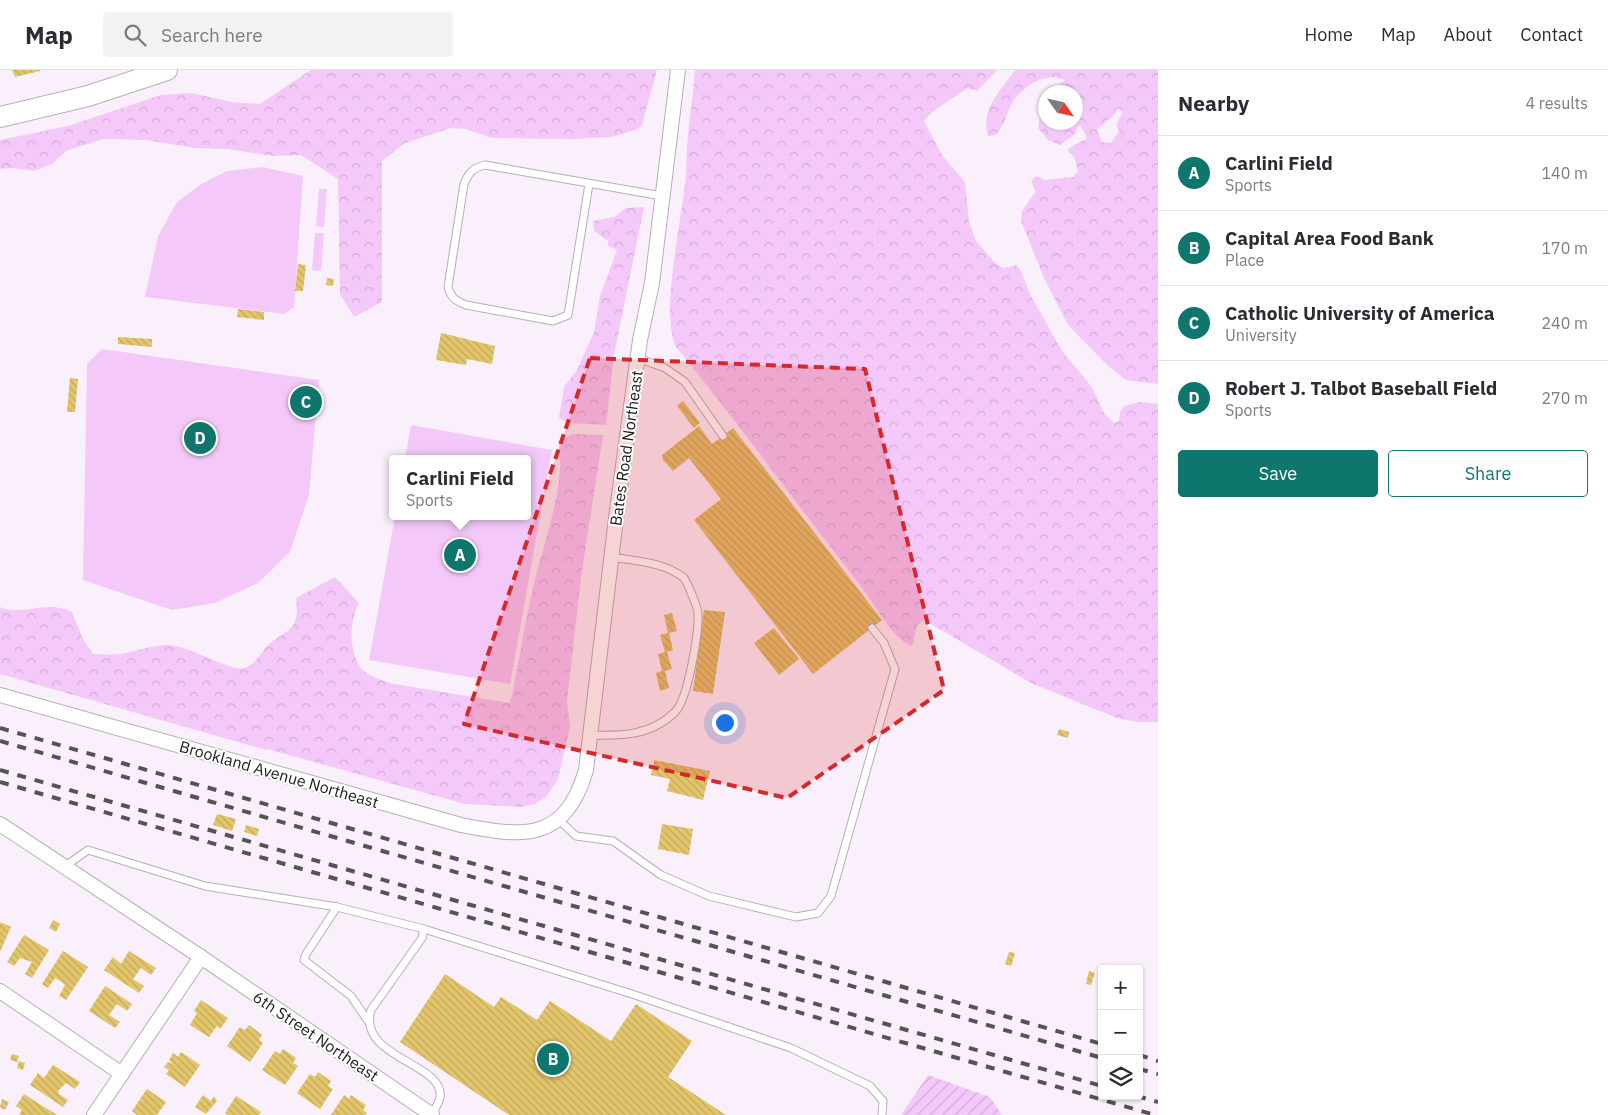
<!DOCTYPE html>
<meta charset="utf-8">
<style>
:root{--surface:#fff;--page:#f2f2f3;--text:#2b2b33;--muted:#7c7c81;--line:#e1e1e2;--accent:#0f766e}
body{margin:0;font-family:"IBM Plex Sans",sans-serif;background:var(--page);color:var(--text)}
.controls{position:absolute;right:15px;bottom:15px;display:grid;overflow:hidden;border-radius:5px;box-shadow:0 1px 4px #0004}
.controls button{width:45px;height:45px;display:grid;place-items:center;padding:0;border:0;border-bottom:1px solid var(--line);background:var(--surface);color:var(--text);font:25px sans-serif}
.compass{position:absolute;left:1038px;top:15px;width:45px;height:45px;border-radius:50%;background:var(--surface);box-shadow:0 1px 4px #0004;rotate:124deg}
.you{position:absolute;left:724px;top:652px;width:18px;height:18px;margin:-12px;border:4px solid #fff;border-radius:50%;background:#1a73e8;box-shadow:0 0 0 8px #1a73e833}
.badge{display:grid;place-items:center;width:32px;height:32px;border-radius:50%;background:var(--accent);color:#fff;font-size:16px;font-weight:700}
.pin{position:absolute;translate:-50% -50%;border:2px solid #fff;box-shadow:0 1px 5px #0006}
.popup{position:absolute;left:389px;top:385px;width:142px;height:65px;box-sizing:border-box;display:grid;place-content:center;border-radius:5px;background:var(--surface);filter:drop-shadow(0 1px 4px #0005);font-size:16px;white-space:nowrap;color:var(--muted)}
.popup b{font-size:19px;color:var(--text)}
.popup::after{content:'';position:absolute;left:50%;top:100%;margin-left:-10px;border:10px solid transparent;border-top-color:var(--surface)}
.list{margin:0;padding:0;list-style:none}
h2{display:flex;justify-content:space-between;align-items:center;height:65px;margin:0;padding:0 20px;font-size:21px}
h2 small{font-size:16px;font-weight:400;color:var(--muted)}
.list li{display:grid;grid-template-columns:32px 1fr auto;gap:15px;align-items:center;box-sizing:border-box;height:75px;padding:0 20px;border-top:1px solid var(--line)}
.list b{display:block;font-size:19px;white-space:nowrap}
.list p{margin:0;font-size:16px;white-space:nowrap;color:var(--muted)}
.list em{font-size:16px;font-style:normal;color:var(--muted)}
.actions{display:flex;gap:10px;padding:15px 20px}
.actions a{flex:1;padding:11px 0;border:1px solid var(--accent);border-radius:5px;text-align:center;font-size:18px;color:var(--accent)}
.actions .main{background:var(--accent);color:#fff}
.icon{flex:none;width:28px;height:28px;fill:none;stroke:currentColor;stroke-width:2;stroke-linecap:round;stroke-linejoin:round}
.map{position:relative;flex:none;width:1158px;height:1045px;overflow:hidden}
header{display:flex;align-items:center;gap:30px;box-sizing:border-box;height:70px;padding:0 25px;background:var(--surface);border-bottom:1px solid var(--line)}
header strong{font-size:24px}
nav{display:flex;gap:28px;margin-inline-start:auto;font-size:18px}
.search{width:350px;height:45px;background:var(--page);display:flex;align-items:center;gap:12px;box-sizing:border-box;padding:0 18px;border-radius:5px;color:var(--muted);font-size:19px}
main{display:flex}
aside{flex:1;background:var(--surface)}
.map>svg:first-child{display:block}
.forest{fill:url(#forest-crowns);fill-rule:evenodd}
.garden{fill:url(#garden-furrows)}
.pitch{fill:#f4c9fa}
.building{fill:url(#building-back-hatch)}
.lines{fill:none;stroke-linecap:round;stroke-linejoin:round}
.lane-casing{stroke:#b7aeb9;stroke-width:9}
.street-casing{stroke:#b7aeb9;stroke-width:16}
.secondary-casing{stroke:#b7aeb9;stroke-width:22}
.lane{stroke:#fff;stroke-width:7}
.street{stroke:#fff;stroke-width:14}
.secondary{stroke:#fff;stroke-width:20}
.rail{stroke:#565257;stroke-width:4;stroke-dasharray:9 9;stroke-linecap:butt}
.marked{fill:#d62828;fill-opacity:0.2;stroke:#d62828;stroke-width:4;stroke-dasharray:10 6;stroke-linejoin:round}
.labels{text-anchor:middle;dominant-baseline:central;stroke-width:4;stroke-linejoin:round;paint-order:stroke}
.street-label{font-size:16px;fill:#1e1b1f;stroke:#fff}
</style>
<header>
<strong>Map</strong>
<div class="search"><svg class="icon" aria-label="search" viewBox="0 0 24 24"><circle cx="10" cy="10" r="6"/><path d="M15 15l6 6"/></svg>Search here</div>
<nav><a>Home</a><a>Map</a><a>About</a><a>Contact</a></nav>
</header>
<main>
<div class="map">
<svg width="1158" height="1045" viewBox="0 0 1158 1045">
<defs>
<pattern id="forest-crowns" width="20" height="18" patternUnits="userSpaceOnUse" patternTransform="scale(1.25)"><rect width="20" height="18" fill="#f4c9fa"/><path d="M2 6a3 3 0 1 1 6 0M12 15a3 3 0 1 1 6 0" fill="none" stroke="#d1acd6"/></pattern>
<pattern id="garden-furrows" width="10" height="10" patternUnits="userSpaceOnUse" patternTransform="scale(1.25)"><rect width="10" height="10" fill="#f4c9fa"/><path d="M-1 1l2-2M0 10L10 0M9 11l2-2" fill="none" stroke="#d1acd6"/></pattern>
<pattern id="building-back-hatch" width="6" height="6" patternUnits="userSpaceOnUse" patternTransform="scale(1.25)"><rect width="6" height="6" fill="#e3c56b"/><path d="M-1 5l2 2M0 0l6 6M5-1l2 2" fill="none" stroke="#c2a95c"/></pattern>
</defs>
<rect width="100%" height="100%" fill="#faf0fb"/>
<g class="forest">
<path d="M311 0H657L642 55 638 59 612 67 575 69 492 68 466 59 451 58 405 73 382 91V232L354 247 340 224 338 109 301 85 273 86 227 79 195 78 146 70 103 69 66 81 52 94 34 101 12 98 0 99V70L68 56 161 25 191 23 232 32 260 34Z"/>
<path d="M695 0H997L977 21 967 18C953 29 935 37 924 51L942 85 965 112 969 151 976 171 997 195 1004 198 1016 195 1020 199 1031 226 1062 281 1092 317 1104 343 1114 353 1119 351 1120 342 1124 336 1140 332 1158 334V652H1137L1117 648 1031 613 924 550 917 555 913 574 911 576C891 567 874 533 860 515 798 436 740 355 676 277 660 244 681 154 685 114 687 102 686 89 687 76 689 51 693 25 695 0Z"/>
<path d="M1015 0H1158V314L1126 310 1108 296 1068 255 1044 208 1021 151 1022 141 1036 121 1031 111 1036 106 1045 110 1073 107 1078 101 1074 86 1067 80C1074 74 1080 73 1087 68L1081 57 1078 56 1075 64 1060 75 1048 70 1038 58 1042 33 1045 29 1046 52H1076V22H1052L1065 10C1045 0 1018 19 1010 37 1004 51 1006 52 996 65L988 66C980 39 1000 22 1015 0ZM1117 38 1123 41 1116 55 1119 61 1111 73 1102 72 1097 60 1115 44Z"/>
<path d="M644 137 614 285 606 355 567 353 559 348 564 317 577 300 594 262 600 226 617 180 608 176V171L594 161 593 151 614 147 626 138Z"/>
<path d="M573 364 603 365 581 507 567 632 570 658 558 709 546 727 535 734 522 737 465 734 267 679 266 680 0 604V537C21 547 46 529 72 542L83 569 93 584C102 584 111 585 120 584 135 582 152 575 168 575 189 575 231 602 244 598 257 595 263 577 274 570 295 557 299 554 296 528L335 507 359 533C349 552 349 579 360 597 366 606 384 611 394 614L509 633 512 626C520 586 526 545 536 506 545 468 567 410 558 372Z"/>
</g>
<path class="garden" d="M928 1005 990 1027 1002 1045H901Z"/>
<g class="pitch">
<path d="M263 97 303 106 294 237 284 244 145 227 158 166 177 132 203 113 227 101Z"/>
<path d="M319 119H327L324 157 316 156Z"/>
<path d="M315 163H324L321 201 312 200Z"/>
<path d="M102 279 319 310 309 425 290 482 258 513 215 533 172 540 83 510 87 294Z"/>
<path d="M411 355 552 380 510 614 369 590 395 446H528V389H405Z"/>
</g>
<g class="building">
<path d="M12 0H40V1L15 7Z"/>
<path d="M298 194 306 195 303 221H295Z"/>
<path d="M327 208 334 209 333 216 326 215Z"/>
<path d="M238 239 264 242V250L237 247Z"/>
<path d="M441 263 495 276 492 294 467 289 466 295 436 290Z"/>
<path d="M118 267 152 269V277L118 274Z"/>
<path d="M70 308 78 309 75 342H67Z"/>
<path d="M683 331 700 353 694 358 677 336Z"/>
<path d="M699 356 712 374 733 358 882 550 813 604 694 450 721 429 689 388 673 401 663 390 662 385Z"/>
<path d="M704 540 725 542 713 624 693 621Z"/>
<path d="M672 543 677 561 669 563 673 580 667 582 672 599 665 601 669 618 660 621 656 603 662 601 658 584 665 582 660 565 668 563 664 545Z"/>
<path d="M774 558 799 589 779 605 754 573Z"/>
<path d="M1059 659 1069 662 1068 668 1057 665Z"/>
<path d="M654 690 710 701 703 730 667 721 670 709 651 705Z"/>
<path d="M217 744 236 749 232 761 213 755Z"/>
<path d="M662 754 693 759 689 785 658 779Z"/>
<path d="M246 755 259 759 257 766 244 762Z"/>
<path d="M53 850 60 854 56 862 49 858Z"/>
<path d="M0 852 11 857 0 882Z"/>
<path d="M24 865 49 880 32 908 25 904 32 892 20 888 14 896 7 892Z"/>
<path d="M63 881 88 897 66 930 59 926 65 915 60 911 55 908 48 918 42 914Z"/>
<path d="M129 881 156 898 151 905 141 898 133 909 144 916 139 923 104 900 113 887 121 894Z"/>
<path d="M1009 882 1015 883 1011 896 1005 894Z"/>
<path d="M1089 901 1095 903 1091 915 1086 914Z"/>
<path d="M445 904 494 937 501 927 537 950 550 931 611 971 636 934 692 971 668 1007 726 1045H509L400 972Z"/>
<path d="M105 916 132 934 127 941 117 934 109 945 120 952 115 958 89 941Z"/>
<path d="M201 930 228 948 220 959 217 956 209 967 190 955 197 943 194 941Z"/>
<path d="M249 955 262 965 259 970 263 973 250 992 227 976 240 957 245 960Z"/>
<path d="M283 979 296 988 293 993 298 996 285 1015 262 1000 275 981 280 984Z"/>
<path d="M181 982 200 995 185 1017 166 1004 169 1000 164 997 168 992 173 994 169 990 173 983 178 987Z"/>
<path d="M12 984 19 986 17 992 10 990Z"/>
<path d="M19 991 25 993 23 1000 17 998Z"/>
<path d="M53 995 80 1012 75 1019 66 1013 58 1021 59 1024 68 1030 63 1037 30 1015 38 1003 44 1008Z"/>
<path d="M318 1002 331 1011 328 1016 333 1019 320 1039 297 1023 310 1004 315 1007Z"/>
<path d="M147 1019 166 1032 157 1045H137L132 1041Z"/>
<path d="M24 1024 30 1028 57 1045H19L22 1040 16 1036Z"/>
<path d="M203 1025 211 1031 214 1026 217 1031 206 1044 195 1037Z"/>
<path d="M344 1025 349 1029 351 1025 366 1035 363 1040 367 1043 365 1045H331Z"/>
<path d="M236 1026 261 1042 259 1045H228L225 1043Z"/>
<path d="M2 1029 9 1032 5 1040 0 1037Z"/>
</g>
<g class="lines">
<defs>
<g id="lane">
<path d="M589 114 568 245 553 251 466 235C456 231 451 228 448 217L464 114C469 102 473 98 485 95L662 126"/>
<path d="M638 288 665 298 685 312 723 366"/>
<path d="M590 665C621 666 651 666 675 642 688 630 699 562 698 543 698 538 687 512 684 508 665 492 635 491 612 487"/>
<path d="M558 749 576 766 613 771 661 805 709 826 796 847 818 843 831 826 895 599 884 573 872 558"/>
<path d="M64 797 88 780 205 816 337 837 424 859 422 868 371 940C357 988 445 993 440 1027 439 1033 434 1040 432 1045"/>
<path d="M337 837 306 884 304 890 351 926 368 951"/>
<path d="M424 859 632 924 791 978 870 1016 883 1031 882 1045"/>
</g>
<g id="street">
<path d="M0 625 461 755C522 767 565 773 586 700L617 440 640 270 652 213 678 0"/>
<path d="M0 754 201 887 432 1045"/>
<path d="M0 921 122 1004"/>
<path d="M94 1045 201 887"/>
</g>
<path id="secondary" d="M0 47 88 26 167 0"/>
</defs>
<use href="#lane" class="lane-casing"/>
<use href="#street" class="street-casing"/>
<use href="#secondary" class="secondary-casing"/>
<use href="#lane" class="lane"/>
<use href="#street" class="street"/>
<use href="#secondary" class="secondary"/>
<g class="rail">
<path d="M0 658 1102 974"/>
<path d="M0 671 1102 988"/>
<path d="M0 700 1102 1016"/>
<path d="M0 712 1155 1045"/>
<path d="M1139 985 1158 991"/>
<path d="M1139 999 1158 1004"/>
<path d="M1137 1026 1158 1032"/>
</g>
</g>
<path class="marked" d="M590 288 865 299 944 620 787 728 464 654Z"/>
<g class="labels">
<g class="street-label">
<text transform="translate(626 378) rotate(-82)">Bates Road Northeast</text>
<text transform="translate(279 704) rotate(16)">Brookland Avenue Northeast</text>
<text transform="translate(316 966) rotate(34)">6th Street Northeast</text>
</g>
</g>
</svg>
<div class="controls">
<button>+</button>
<button>−</button>
<button><svg class="icon" aria-label="layers" viewBox="0 0 24 24"><path d="M12 4l9 5-9 5-9-5zM3 14l9 5 9-5"/></svg></button>
</div>
<svg class="compass" viewBox="-18 -18 36 36"><path d="M0-13l5 13h-10z" fill="#e53935"/><path d="M0 13l5-13h-10z" fill="#7c7c81"/></svg>
<div class="you"></div>
<div class="pin badge" style="left:460px;top:485px">A</div>
<div class="popup"><b>Carlini Field</b>Sports</div>
<div class="pin badge" style="left:553px;top:989px">B</div>
<div class="pin badge" style="left:306px;top:332px">C</div>
<div class="pin badge" style="left:200px;top:368px">D</div>
</div>
<aside>
<h2>Nearby<small>4 results</small></h2>
<ul class="list">
<li><span class="badge">A</span><div><b>Carlini Field</b><p>Sports</p></div><em>140 m</em></li>
<li><span class="badge">B</span><div><b>Capital Area Food Bank</b><p>Place</p></div><em>170 m</em></li>
<li><span class="badge">C</span><div><b>Catholic University of America</b><p>University</p></div><em>240 m</em></li>
<li><span class="badge">D</span><div><b>Robert J. Talbot Baseball Field</b><p>Sports</p></div><em>270 m</em></li>
</ul>
<div class="actions"><a class="main">Save</a><a>Share</a></div>
</aside>
</main>
